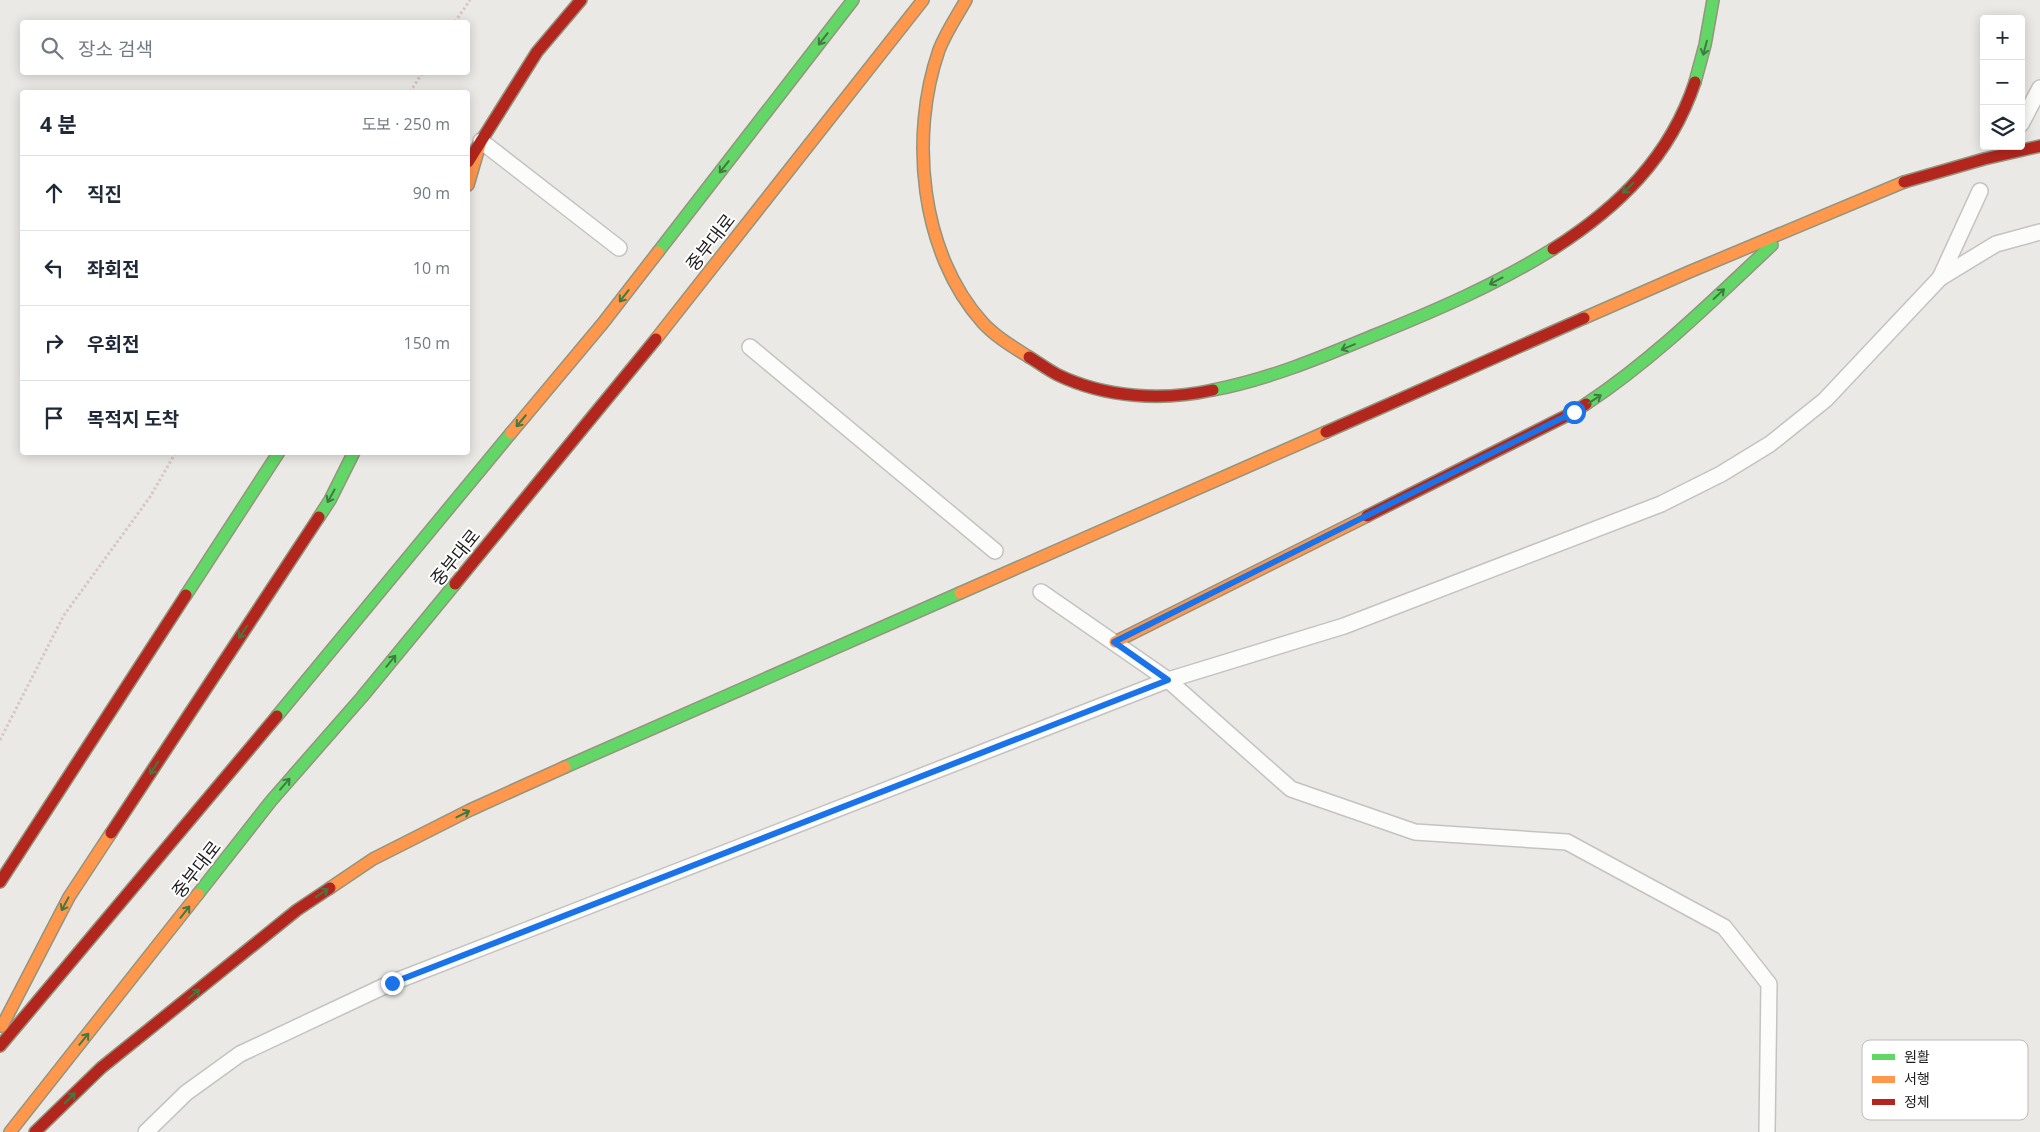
<!DOCTYPE html>
<html lang="ko">
<meta charset="utf-8">
<style>
:root{--surface:#fff;--page:#f6f6f7;--text:#1f2937;--muted:#747a83;--line:#e0e1e3}
body{margin:0;font-family:"Open Sans","Noto Sans KR",sans-serif;background:var(--page);color:var(--text)}
.controls{position:absolute;right:15px;top:15px;display:grid;overflow:hidden;border-radius:5px;box-shadow:0 2px 12px #0003}
.controls button{width:45px;height:45px;display:grid;place-items:center;padding:0;border:0;border-bottom:1px solid var(--line);background:var(--surface);color:var(--text);font:25px sans-serif}
.stop{position:absolute;width:15px;height:15px;margin:-11px;border:4px solid #1a73e8;border-radius:50%;background:#fff}
.stop.end{background:#1a73e8;border-color:#fff;box-shadow:0 1px 5px #0008}
.list{margin:0;padding:0;list-style:none}
h2{display:flex;justify-content:space-between;align-items:center;height:65px;margin:0;padding:0 20px;font-size:21px}
h2 small{font-size:16px;font-weight:400;color:var(--muted)}
.list li{display:grid;grid-template-columns:32px 1fr auto;gap:15px;align-items:center;box-sizing:border-box;height:75px;padding:0 20px;border-top:1px solid var(--line)}
.list b{display:block;font-size:19px;white-space:nowrap}
.list em{font-size:16px;font-style:normal;color:var(--muted)}
.icon{flex:none;width:28px;height:28px;fill:none;stroke:currentColor;stroke-width:2;stroke-linecap:round;stroke-linejoin:round}
.map{position:relative;flex:none;width:2040px;height:1132px;overflow:hidden}
.search{position:absolute;background:var(--surface);box-shadow:0 2px 12px #0003;left:20px;top:20px;width:450px;height:55px;display:flex;align-items:center;gap:12px;box-sizing:border-box;padding:0 18px;border-radius:5px;color:var(--muted);font-size:19px}
.panel{position:absolute;background:var(--surface);box-shadow:0 2px 12px #0003;left:20px;top:90px;width:450px;height:365px;border-radius:5px}
.map>svg:first-child{display:block}
.lines{fill:none;stroke-linecap:round;stroke-linejoin:round}
.lane-casing{stroke:#c4c3c2;stroke-width:18}
.fast-casing{stroke:#94947e;stroke-width:14}
.slow-casing{stroke:#94947e;stroke-width:14}
.jam-casing{stroke:#94947e;stroke-width:14}
.path{stroke:#d6c7c5;stroke-width:3;stroke-dasharray:2.5 2.5;stroke-linecap:butt}
.lane{stroke:#fcfcfb;stroke-width:15}
.fast{stroke:#63d668;stroke-width:11}
.slow{stroke:#ff974d;stroke-width:11}
.jam{stroke:#b3261e;stroke-width:11}
.oneway{stroke:#407a42}
.route{stroke:#1a73e8;stroke-width:6}
.labels{text-anchor:middle;dominant-baseline:central;stroke-width:4;stroke-linejoin:round;paint-order:stroke}
.street-label{font-size:18px;fill:#1d1d1d;stroke:#fff}
.key{fill:#fff;stroke:#bbb;stroke-width:1}
.key-label{font-size:14px;fill:#1d1d1d}
</style>
<div class="map">
<svg width="2040" height="1132" viewBox="0 0 2040 1132">
<rect width="100%" height="100%" fill="#ebe9e6"/>
<g class="lines">
<defs>
<g id="lane">
<path d="M2021 124 2040 88"/>
<path d="M481 141 619 248"/>
<path d="M1940 278 1980 191"/>
<path d="M750 347 995 551"/>
<path d="M1041 592 1168 680 1291 789 1415 832 1567 842 1724 927 1769 984 1767 1132"/>
<path d="M146 1132 186 1093 240 1054 391 983 1168 680 1344 626 1661 504 1721 474 1770 444 1825 400 1940 278 1996 244 2040 232"/>
</g>
<g id="fast">
<path d="M1695 82 1705 45 1713 0"/>
<path d="M658 252 853 0"/>
<path d="M1213 390C1270 379 1322 357 1375 335 1437 310 1497 284 1553 249"/>
<path d="M1586 404C1654 359 1712 301 1772 245"/>
<path d="M319 517 330 500 354 452"/>
<path d="M186 595 279 452"/>
<path d="M277 716 511 433"/>
<path d="M565 767 960 593"/>
<path d="M198 894 271 801 362 697 455 584"/>
</g>
<g id="slow">
<path d="M966 0C957 16 946 32 939 50 909 136 920 253 983 323 996 337 1013 347 1029 357"/>
<path d="M468 185 481 141"/>
<path d="M1584 318 1689 272 1904 182"/>
<path d="M656 339 923 0"/>
<path d="M511 433 603 323 658 252"/>
<path d="M960 593 1326 432"/>
<path d="M1115 642 1367 516"/>
<path d="M330 888 373 859 470 810 565 767"/>
<path d="M2 1026 69 897 111 833"/>
<path d="M10 1132 198 894"/>
</g>
<g id="jam">
<path d="M468 162 537 52 581 0"/>
<path d="M1904 182 1984 159 2040 146"/>
<path d="M1553 249C1619 207 1670 157 1695 82"/>
<path d="M1029 357C1039 363 1048 370 1058 375 1106 398 1163 401 1213 390"/>
<path d="M1326 432 1584 318"/>
<path d="M1367 516 1574 412 1586 404"/>
<path d="M455 584 656 339"/>
<path d="M111 833 319 517"/>
<path d="M0 882 186 595"/>
<path d="M0 1046 277 716"/>
<path d="M35 1132 101 1068 297 910 330 888"/>
</g>
</defs>
<use href="#lane" class="lane-casing"/>
<use href="#fast" class="fast-casing"/>
<use href="#slow" class="slow-casing"/>
<use href="#jam" class="jam-casing"/>
<g class="path">
<path d="M455 22 470 0"/>
<path d="M410 92 423 72"/>
<path d="M0 740 64 615 150 497 176 452"/>
</g>
<use href="#lane" class="lane"/>
<use href="#fast" class="fast"/>
<use href="#slow" class="slow"/>
<use href="#jam" class="jam"/>
</g>
<defs><path id="oneway-shaft" d="M-6 0H5M1.5-3L5.5 0L1.5 3" fill="none" stroke-width="1.6" stroke-linecap="round" stroke-linejoin="round" transform="scale(1.25)"/></defs>
<g class="oneway">
<use href="#oneway-shaft" transform="translate(823 39) rotate(128)"/>
<use href="#oneway-shaft" transform="translate(1705 48) rotate(105)"/>
<use href="#oneway-shaft" transform="translate(724 167) rotate(128)"/>
<use href="#oneway-shaft" transform="translate(1628 188) rotate(135)"/>
<use href="#oneway-shaft" transform="translate(1496 281) rotate(152)"/>
<use href="#oneway-shaft" transform="translate(1719 294) rotate(-43)"/>
<use href="#oneway-shaft" transform="translate(624 296) rotate(128)"/>
<use href="#oneway-shaft" transform="translate(1348 347) rotate(157)"/>
<use href="#oneway-shaft" transform="translate(1595 399) rotate(-33)"/>
<use href="#oneway-shaft" transform="translate(521 421) rotate(130)"/>
<use href="#oneway-shaft" transform="translate(331 496) rotate(119)"/>
<use href="#oneway-shaft" transform="translate(243 632) rotate(123)"/>
<use href="#oneway-shaft" transform="translate(391 661) rotate(-51)"/>
<use href="#oneway-shaft" transform="translate(154 768) rotate(123)"/>
<use href="#oneway-shaft" transform="translate(285 784) rotate(-49)"/>
<use href="#oneway-shaft" transform="translate(463 814) rotate(-26)"/>
<use href="#oneway-shaft" transform="translate(322 893) rotate(-34)"/>
<use href="#oneway-shaft" transform="translate(65 904) rotate(118)"/>
<use href="#oneway-shaft" transform="translate(185 912) rotate(-52)"/>
<use href="#oneway-shaft" transform="translate(194 994) rotate(-39)"/>
<use href="#oneway-shaft" transform="translate(84 1039) rotate(-51)"/>
<use href="#oneway-shaft" transform="translate(70 1098) rotate(-44)"/>
</g>
<g class="lines">
<path class="route" d="M392 983 1168 680 1114 642 1574 412"/>
</g>
<g class="labels">
<g class="street-label">
<text transform="translate(710 242) rotate(-52)">중부대로</text>
<text transform="translate(455 557) rotate(-51)">중부대로</text>
<text transform="translate(196 869) rotate(-52)">중부대로</text>
</g>
</g>
<rect x="1862" y="1040" width="166" height="80" rx="8" class="key"/>
<rect x="1872" y="1054" width="23" height="6" fill="#63d668"/>
<rect x="1872" y="1076" width="23" height="7" fill="#ff974d"/>
<rect x="1872" y="1099" width="23" height="6" fill="#b3261e"/>
<g class="key-label">
<text x="1904" y="1062">원활</text>
<text x="1904" y="1084">서행</text>
<text x="1904" y="1107">정체</text>
</g>
</svg>
<div class="controls">
<button>+</button>
<button>−</button>
<button><svg class="icon" aria-label="layers" viewBox="0 0 24 24"><path d="M12 4l9 5-9 5-9-5zM3 14l9 5 9-5"/></svg></button>
</div>
<div class="stop" style="left:1574px;top:412px"></div>
<div class="stop end" style="left:392px;top:983px"></div>
<div class="search"><svg class="icon" aria-label="search" viewBox="0 0 24 24"><circle cx="10" cy="10" r="6"/><path d="M15 15l6 6"/></svg>장소 검색</div>
<section class="panel">
<h2>4 분<small>도보 · 250 m</small></h2>
<ul class="list">
<li><svg class="icon" aria-label="ahead" viewBox="0 0 24 24"><path d="M12 20V5M6 11l6-6 6 6"/></svg><div><b>직진</b></div><em>90 m</em></li>
<li><svg class="icon" aria-label="left" viewBox="0 0 24 24"><path d="M17 20v-9H6M10 6l-5 5 5 5"/></svg><div><b>좌회전</b></div><em>10 m</em></li>
<li><svg class="icon" aria-label="right" viewBox="0 0 24 24"><path d="M7 20v-9h11M14 6l5 5-5 5"/></svg><div><b>우회전</b></div><em>150 m</em></li>
<li><svg class="icon" aria-label="arrive" viewBox="0 0 24 24"><path d="M6 21V4h12l-3 4 3 4H6"/></svg><div><b>목적지 도착</b></div></li>
</ul>
</section>
</div>
